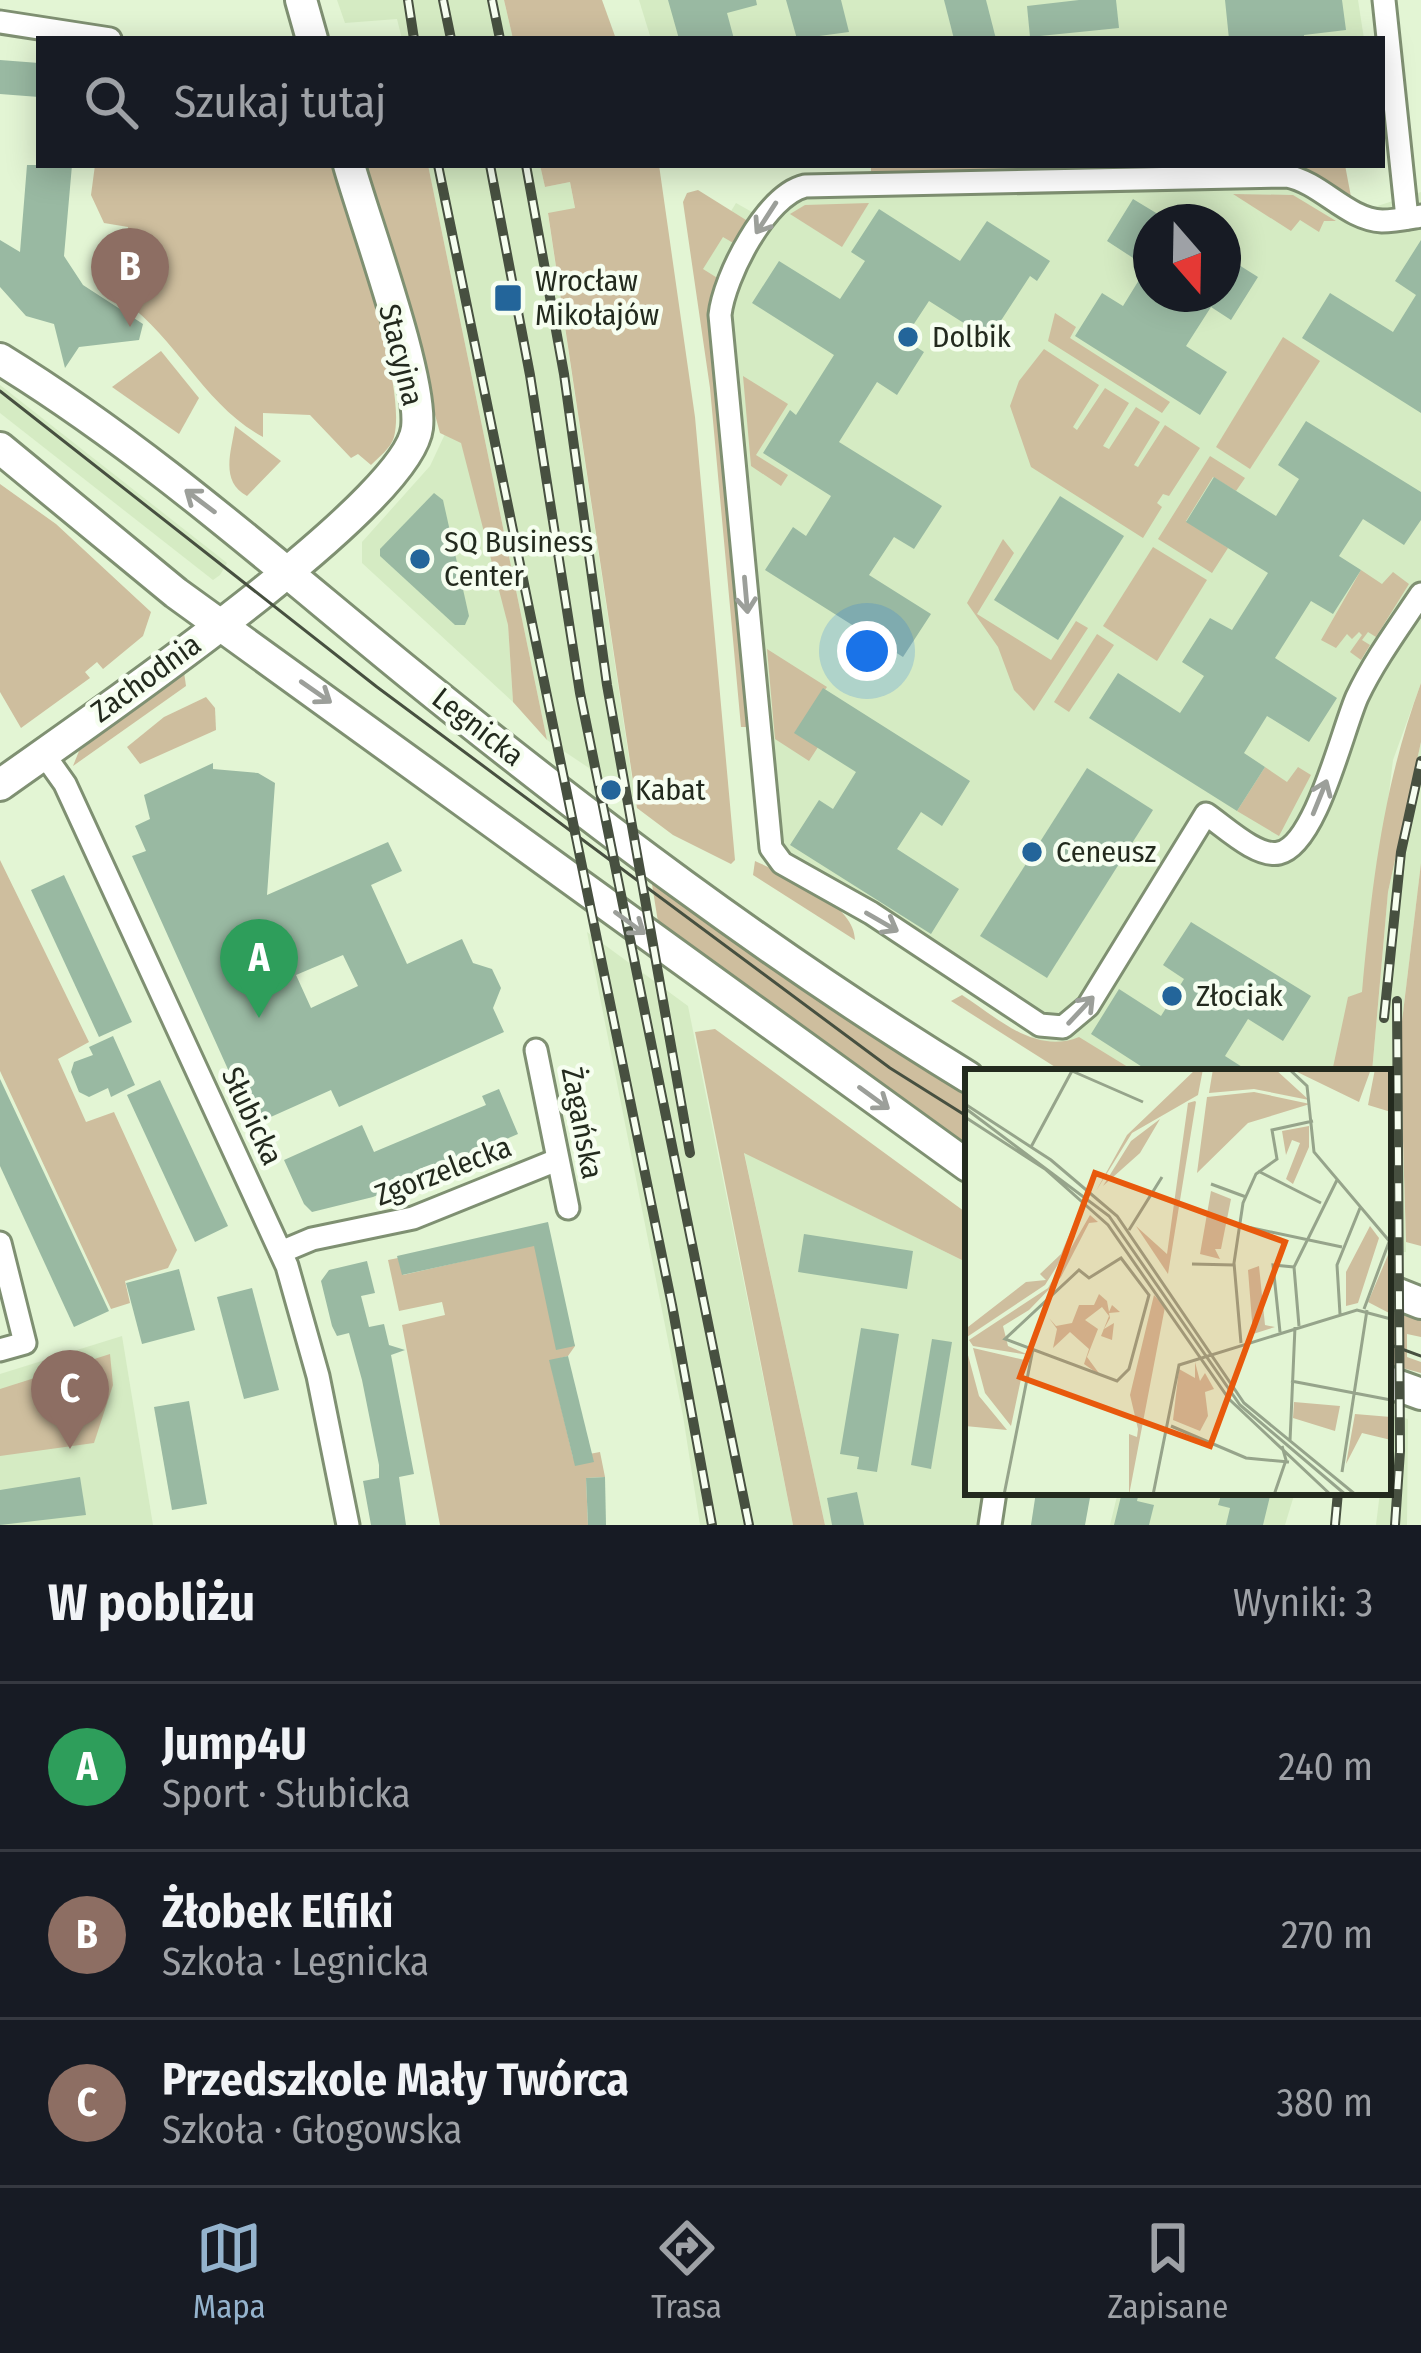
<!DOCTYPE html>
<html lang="pl">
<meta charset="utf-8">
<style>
:root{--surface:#171b24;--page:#242831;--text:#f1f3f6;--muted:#9ea1a6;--line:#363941;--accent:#94b3cd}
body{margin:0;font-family:"Fira Sans Condensed",sans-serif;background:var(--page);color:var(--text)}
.compass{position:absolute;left:1133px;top:204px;width:108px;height:108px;border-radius:50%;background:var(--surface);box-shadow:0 6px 30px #0003;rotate:160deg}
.you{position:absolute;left:867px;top:651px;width:42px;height:42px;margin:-30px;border:9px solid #fff;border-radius:50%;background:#1a73e8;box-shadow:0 0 0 18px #1a73e833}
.badge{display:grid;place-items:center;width:78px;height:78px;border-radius:50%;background:var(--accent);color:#fff;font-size:39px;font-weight:700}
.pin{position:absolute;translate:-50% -99px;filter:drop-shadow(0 3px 6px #0008)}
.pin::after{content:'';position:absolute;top:63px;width:42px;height:36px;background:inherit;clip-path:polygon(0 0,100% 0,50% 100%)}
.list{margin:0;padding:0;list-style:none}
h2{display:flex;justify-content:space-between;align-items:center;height:156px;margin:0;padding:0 48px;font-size:51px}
h2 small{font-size:39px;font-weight:400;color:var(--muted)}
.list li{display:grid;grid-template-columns:78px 1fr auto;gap:36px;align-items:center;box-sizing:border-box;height:168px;padding:0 48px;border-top:3px solid var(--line)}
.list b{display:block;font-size:45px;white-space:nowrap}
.list p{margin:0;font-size:39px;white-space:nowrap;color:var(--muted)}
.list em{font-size:39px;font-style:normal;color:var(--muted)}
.icon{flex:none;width:66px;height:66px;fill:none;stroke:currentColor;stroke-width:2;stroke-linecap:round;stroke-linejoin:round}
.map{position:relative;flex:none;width:1421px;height:1525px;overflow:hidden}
.search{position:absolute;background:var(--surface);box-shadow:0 6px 30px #0003;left:36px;right:36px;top:36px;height:132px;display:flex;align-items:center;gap:30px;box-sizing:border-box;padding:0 42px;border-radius:0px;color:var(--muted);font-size:45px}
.sheet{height:660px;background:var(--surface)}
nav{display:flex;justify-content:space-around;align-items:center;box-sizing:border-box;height:168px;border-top:3px solid var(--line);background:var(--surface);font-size:33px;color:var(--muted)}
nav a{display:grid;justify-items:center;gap:6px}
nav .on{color:var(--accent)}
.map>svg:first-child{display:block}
.built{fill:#d5ebc3;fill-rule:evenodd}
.green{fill:#cebe9e}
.building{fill:#99b9a2;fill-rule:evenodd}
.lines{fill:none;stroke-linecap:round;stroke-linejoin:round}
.street-casing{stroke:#7f9072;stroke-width:27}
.secondary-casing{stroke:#7f9072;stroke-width:36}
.street{stroke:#fff;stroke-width:21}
.secondary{stroke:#fff;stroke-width:30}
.tram{stroke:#475040;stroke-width:3}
.rail-casing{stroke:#475040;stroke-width:10}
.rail{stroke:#f6fef0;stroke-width:6;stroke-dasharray:18;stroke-linecap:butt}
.oneway{stroke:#9c9f9a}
.poi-dot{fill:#23659a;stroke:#f6fef0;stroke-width:4.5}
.labels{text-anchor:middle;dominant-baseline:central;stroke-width:9;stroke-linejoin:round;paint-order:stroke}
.poi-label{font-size:30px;fill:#232a1e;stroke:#f6fef0;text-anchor:start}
.street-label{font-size:30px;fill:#232a1e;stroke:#f6fef0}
.inset-road{fill:none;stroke:#96a48b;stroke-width:3}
.view{fill:#e8590c;fill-opacity:0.15;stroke:#e8590c;stroke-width:6}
.inset-edge{fill:none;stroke:#232a1e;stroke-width:6}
</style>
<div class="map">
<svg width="1421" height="1525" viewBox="0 0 1421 1525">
<rect width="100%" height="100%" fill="#e3f5d4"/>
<g class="built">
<path d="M337 0H504L513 39H402L397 19 345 23Z"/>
<path d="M639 0H1358L1364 39H651Z"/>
<path d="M428 165H540L545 187 570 182 575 209 548 214 635 799 619 788 609 790 589 768 547 740Z"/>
<path d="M1308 172 1352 202 1371 208 1421 192V683L1393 760 1355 1072H1069L1054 1064 1016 1018 795 860 781 844 694 272 736 203 759 216 771 198ZM1151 222H1223V294H1151Z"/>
<path d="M0 385 227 563 220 575 213 580 0 413Z"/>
<path d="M445 434 461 442 492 549 508 625 513 702 362 563V542L430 466Z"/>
<path d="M1421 742V863L1400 1038 1406 1252 1392 1253 1388 1072H1372L1388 892Z"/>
<path d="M587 932 688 1006 793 1525H700L683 1416Z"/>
<path d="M744 1152 968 1263V1492H982L977 1525H825Z"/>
<path d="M122 1336 153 1525H0V1374Z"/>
<path d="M1388 1414 1408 1419 1407 1525H1376L1380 1492H1388Z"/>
<path d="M1118 1492H1295L1285 1525H1110Z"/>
</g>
<g class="green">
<path d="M504 0H602L616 39H513Z"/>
<path d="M95 165H331C348 224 408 383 394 437 391 448 379 457 371 465L358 454 351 458 310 415 263 413V437C204 405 178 340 124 301L128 227 104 223 91 195Z"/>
<path d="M366 165H428L547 740 513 702 508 625 461 443 440 433Z"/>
<path d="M540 165H659L695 417 735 860 731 864 673 835 637 808 548 213 575 208 570 182 545 187Z"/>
<path d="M871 165H1345L1352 202 1308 172 871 178Z"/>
<path d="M698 190 754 225 740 247 723 237 703 269 719 279 712 311 750 727H741L710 388 683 202 687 193Z"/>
<path d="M1233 194 1293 195 1336 221H1324L1319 232 1300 220 1291 231Z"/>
<path d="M869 203 842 247 790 214 805 205Z"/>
<path d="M1055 313 1076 327 1070 338 1170 402 1162 413 1048 341Z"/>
<path d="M1283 337 1320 361 1250 469 1216 447Z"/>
<path d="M1044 349 1099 385 1073 427 1077 430 1105 388 1129 403 1103 446 1109 449 1136 407 1160 422 1134 465 1138 467 1165 425 1200 448 1169 496 1163 494 1157 503 1162 507 1143 538 1031 467 1010 406 1019 381Z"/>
<path d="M161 351 199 398 179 434 112 387Z"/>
<path d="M743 376 788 404 756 455 788 475 781 486 751 466Z"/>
<path d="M235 426 281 461 247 496C220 481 231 453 235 426Z"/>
<path d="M1210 456 1245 478 1236 491 1213 477 1186 521 1228 548 1212 573 1158 539Z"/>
<path d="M0 484 56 524 151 612 143 636 103 669 97 662 85 672 90 678 21 728 0 692Z"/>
<path d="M1003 539 1014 553 977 614 1051 660 1076 621 1088 628 1034 711 1014 690 998 647 967 603Z"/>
<path d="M1153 547 1207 580 1157 661 1103 626Z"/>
<path d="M1361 570 1382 584 1393 572 1409 584 1376 637 1368 632 1362 640 1370 645 1361 660 1350 652 1362 635 1359 632 1352 639 1347 634 1336 648 1321 640Z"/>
<path d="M1097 634 1114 645 1069 712 1054 702Z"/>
<path d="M767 649 827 687 795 732 818 747 809 761 775 739Z"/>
<path d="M184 672 186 686 73 766 79 751Z"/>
<path d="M1421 683V742L1388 892 1372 1072H1332L1348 997 1362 992C1372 883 1383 786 1421 683Z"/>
<path d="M206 697 215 708 216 730 140 764 127 747 164 717Z"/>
<path d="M1265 767 1287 782 1298 767 1311 775 1279 836 1237 811Z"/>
<path d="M0 860 89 1042 58 1059 86 1122 114 1112 177 1250 168 1268 125 1281 130 1303 111 1309 0 1071Z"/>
<path d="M755 861C785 875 855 903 855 940L753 875Z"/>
<path d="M1421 863V1246L1406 1242 1400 1038Z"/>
<path d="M651 878 825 1005 968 1097V1150L658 922Z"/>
<path d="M962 995C998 1018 1035 1055 1079 1037L1136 1072H1063L951 1001Z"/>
<path d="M715 1029 968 1214V1263L744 1153 825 1525H793L695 1032Z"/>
<path d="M534 1245 575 1346 568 1356 550 1361 573 1457 600 1452 605 1477 586 1478 588 1525H440L402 1325 445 1315 442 1302 399 1311 388 1260 398 1258 403 1275Z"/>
<path d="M1388 1306 1421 1319V1337L1407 1334V1357L1421 1362V1373L1388 1364Z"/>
<path d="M110 1354 113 1385 94 1443 0 1456V1389Z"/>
</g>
<g class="building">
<path d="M668 0H756L757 5 727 13 734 39H679Z"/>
<path d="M786 0H841L849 32 797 39Z"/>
<path d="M944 0H986L996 39H954Z"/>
<path d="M1079 0H1116L1119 28 1030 37 1027 6Z"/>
<path d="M1225 0H1342L1346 30 1304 35V39H1229Z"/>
<path d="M0 60 39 63V97L0 94Z"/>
<path d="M27 165H72L64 256 83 285 143 324 139 340 79 347 65 368 54 324 26 316 0 287V240L20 252Z"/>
<path d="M1133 199 1171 222H1151V294H1223V255L1258 277 1231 320 1211 307 1186 346 1227 372 1200 415 1075 336 1102 293 1123 306 1147 267 1107 241Z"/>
<path d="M879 209 960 261 987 221 1050 261 1037 281 1030 276 989 339 929 301 904 339 924 352 897 395 877 382 839 442 942 506 914 549 894 537 869 575 931 614 903 657 765 570 793 527 806 536 831 496 763 453 790 410 796 415 834 355 752 303 779 261 840 299 865 261 851 252Z"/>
<path d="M1421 240V413L1302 338 1330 293 1393 332 1416 295 1395 281Z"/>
<path d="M1306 421 1421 492V520L1404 545 1363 519 1339 556 1361 570 1333 614 1311 601 1275 658 1337 698 1309 742 1267 716 1244 753 1265 767 1237 811 1089 718 1118 673 1180 713 1204 676 1182 662 1210 618 1232 630 1268 573 1186 522 1214 477 1276 516 1299 479 1278 465Z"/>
<path d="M434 493 443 500 469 616 465 625H455L380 556V549Z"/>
<path d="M1060 496 1124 536 1058 640 994 600Z"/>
<path d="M823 688 970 781 942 826 921 812 897 849 959 889 931 934 790 845 819 800 833 809 856 772 794 733Z"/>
<path d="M213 763V769L258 773 275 783 267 895 388 842 402 871 371 885 407 964 462 939 473 963 492 969 501 988 493 1008 504 1032 339 1107 331 1090 253 1125 132 856 146 851 135 826 150 819 144 795ZM343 955 358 986 311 1008 296 975Z"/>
<path d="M1087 768 1153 810 1047 978 980 936Z"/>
<path d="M64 875 132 1022 99 1037 31 890Z"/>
<path d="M1191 922 1311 996 1283 1041 1248 1019 1225 1056 1250 1072H1150L1091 1034 1119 989 1161 1016 1184 979 1163 965Z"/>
<path d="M113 1036 135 1085 111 1097 108 1088 89 1097 79 1092 71 1072 74 1062 93 1055 89 1047Z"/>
<path d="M0 1079 109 1311 74 1327 0 1166Z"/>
<path d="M160 1080 228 1226 195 1242 127 1095Z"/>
<path d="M499 1089 518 1134 373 1197 312 1212 304 1204 284 1160 362 1125 374 1152 486 1105 482 1096Z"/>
<path d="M548 1222 575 1346 556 1350 534 1246 402 1275 397 1256Z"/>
<path d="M804 1234 913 1251 907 1289 798 1272Z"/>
<path d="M367 1261 375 1293 361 1296 369 1327 384 1324 389 1345 405 1350 391 1355 414 1474 399 1477 406 1525H371L363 1481 379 1478V1465L362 1380 349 1333 337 1336 332 1326 321 1281 329 1270Z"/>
<path d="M179 1269 195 1330 142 1344 126 1283Z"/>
<path d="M252 1288 279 1390 244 1399 217 1297Z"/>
<path d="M861 1328 899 1334 877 1472 857 1469 859 1457 840 1454Z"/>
<path d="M932 1339 952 1342 931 1469 911 1465Z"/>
<path d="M568 1356 594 1462 575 1466 549 1360Z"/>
<path d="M189 1401 207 1504 172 1510 154 1407Z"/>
<path d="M80 1477 86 1515 0 1525V1490Z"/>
<path d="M605 1477 606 1525H588L586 1478Z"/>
<path d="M857 1492 864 1525H832L827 1498Z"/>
<path d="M1036 1492H1091L1085 1525H1031Z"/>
<path d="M1122 1492H1139L1137 1501 1154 1505 1149 1525H1114Z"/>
<path d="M1222 1492H1271L1263 1525H1226L1230 1508 1218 1505Z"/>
</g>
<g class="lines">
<defs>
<g id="street">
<path d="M1384 0 1407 218"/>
<path d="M0 22 110 39"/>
<path d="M1421 216C1409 218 1395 221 1382 221 1346 219 1322 183 1287 176L805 186C766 195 724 277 720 315L771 848 782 863 871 913 1040 1025 1063 1027 1088 1006 1206 814C1224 826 1257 858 1279 853 1316 845 1342 731 1357 697 1374 661 1399 627 1421 594"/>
<path d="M43 753 65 784 287 1266 318 1376 348 1525"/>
<path d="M536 1050 568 1208"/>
<path d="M0 1243 25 1343 0 1350"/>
<path d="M281 1252 312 1239 413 1218 557 1160"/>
<path d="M990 1525 995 1492"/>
</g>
<g id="secondary">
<path d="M301 0 312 39"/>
<path d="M0 359C148 450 276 565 410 674 588 818 772 957 968 1077"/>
<path d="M0 448 176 593 968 1166"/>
<path d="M0 785C75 731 408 506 417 428 423 379 365 222 349 165"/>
<path d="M1388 1290 1421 1303"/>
<path d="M1388 1382 1421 1394"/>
</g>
</defs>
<use href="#street" class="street-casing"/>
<use href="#secondary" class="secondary-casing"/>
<use href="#street" class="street"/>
<use href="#secondary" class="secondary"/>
<g class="tram">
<path d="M0 391 377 687 890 1068 968 1117"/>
<path d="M1388 1344 1421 1356"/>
</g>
<defs>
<g id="rail">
<path d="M408 0 414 39"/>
<path d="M443 0 451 39"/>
<path d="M492 0 500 39"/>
<path d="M438 165 672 1305 712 1525"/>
<path d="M490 165 530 375 580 693 749 1525"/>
<path d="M526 165 564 374 607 685 690 1153"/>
<path d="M1384 1018 1401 852 1421 761"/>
<path d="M1335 1525 1338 1492"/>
<path d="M1395 1525 1400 1451 1397 1001"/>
</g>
</defs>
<use href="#rail" class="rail-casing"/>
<use href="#rail" class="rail"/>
</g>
<defs><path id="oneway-shaft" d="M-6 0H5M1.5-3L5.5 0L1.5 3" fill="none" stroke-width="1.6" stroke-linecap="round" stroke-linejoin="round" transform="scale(3)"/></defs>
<g class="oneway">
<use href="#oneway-shaft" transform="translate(766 218) rotate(123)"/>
<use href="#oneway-shaft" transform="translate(200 501) rotate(-143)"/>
<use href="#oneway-shaft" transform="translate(746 595) rotate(85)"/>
<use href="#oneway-shaft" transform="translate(316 692) rotate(35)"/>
<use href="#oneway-shaft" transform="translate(1320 797) rotate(-68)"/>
<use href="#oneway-shaft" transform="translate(882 922) rotate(30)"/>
<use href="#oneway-shaft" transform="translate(630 923) rotate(36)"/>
<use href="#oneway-shaft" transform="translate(1081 1010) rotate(-47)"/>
<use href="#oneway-shaft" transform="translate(874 1098) rotate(36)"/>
</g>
<g class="poi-dot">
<rect x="493" y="283" width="30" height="30" rx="6"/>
<circle cx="908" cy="337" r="12"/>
<circle cx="420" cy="559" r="12"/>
<circle cx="611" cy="790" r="12"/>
<circle cx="1032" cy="852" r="12"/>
<circle cx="1172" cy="996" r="12"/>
</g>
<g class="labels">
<g class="poi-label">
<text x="535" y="281">Wrocław<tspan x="535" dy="34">Mikołajów</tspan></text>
<text x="932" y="337">Dolbik</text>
<text x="444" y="542">SQ Business<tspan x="444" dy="34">Center</tspan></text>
<text x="635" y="790">Kabat</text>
<text x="1056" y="852">Ceneusz</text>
<text x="1196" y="996">Złociak</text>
</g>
<g class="street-label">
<text transform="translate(401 355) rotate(76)">Stacyjna</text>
<text transform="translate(146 678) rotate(-36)">Zachodnia</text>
<text transform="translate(478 727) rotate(38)">Legnicka</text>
<text transform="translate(252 1116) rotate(65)">Słubicka</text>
<text transform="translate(582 1123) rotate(79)">Żagańska</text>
<text transform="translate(443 1171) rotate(-21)">Zgorzelecka</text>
</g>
</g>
<g transform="translate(965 1069)">
<rect width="426" height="426" fill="#e3f5d4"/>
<path d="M231 0H238L233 26 167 64 131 122 162 66ZM248 0H310L344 31 289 20 244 24ZM326 0H406L394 33ZM410 0H426V43L403 36ZM289 23 345 35 283 54 232 104 242 28ZM230 32 231 33 203 205 171 157 202 185 223 34ZM195 50 175 84 138 117 166 72ZM344 57V78L328 115 321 110 335 74 327 71 321 86 317 62ZM246 122 266 130 256 180H250L255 190 235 185ZM115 140 109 170 80 216 2 268 3 258 61 213 81 211 75 205 96 185ZM125 146 133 153 124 154 96 208 64 241 38 257 43 277 64 286 8 277 4 271 83 219ZM405 157 414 169 393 234 381 237V203ZM426 179V245L403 233ZM294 197 300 256 310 258 288 265 283 201ZM134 225 142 232 144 243 147 236 155 243 144 244 145 249 139 260 149 254 147 271 136 267 144 247 137 238 120 251 133 260 122 288 136 307 119 295 124 280 105 263 88 279 92 260 84 249 91 257 107 254 114 236H129ZM189 226 200 238 164 426V365L172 368 173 360 165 326ZM0 275 14 327 42 361 0 357ZM8 279 60 291 46 357 20 324ZM230 293 235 312 240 304 249 320 240 323 243 347 235 362 208 351 214 300 230 309ZM329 333 375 337 370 362 328 349ZM390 345 426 348V371L397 364 381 395Z" fill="#cebe9e"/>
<path class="inset-road" d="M324 0 342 17 349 83 426 174M107 2 178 33M0 35 86 91 152 147 279 334 391 426M0 39 144 147 275 336 381 426M0 48 80 100 143 156 264 330 366 426M66 78 108 0M293 102 356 134M246 115 281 128M273 156 377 178M164 161 197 108M156 189 184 226 164 300 152 312 40 270 114 201 124 209ZM227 195 269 196M399 240 424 173M375 245 372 196 395 139M334 257 329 198 372 111M315 263 308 196 329 198M276 274 269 194 278 134 291 105 312 90 307 61 348 52M326 312 426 331M206 357 281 389 324 393M325 372 330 258M377 403 402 241M39 426 68 280M188 426 214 296 392 241 426 250M309 426 321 391 317 377"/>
<path class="view" d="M130 104 320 173 245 377 55 308Z"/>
<rect width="426" height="426" class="inset-edge"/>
</g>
</svg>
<svg class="compass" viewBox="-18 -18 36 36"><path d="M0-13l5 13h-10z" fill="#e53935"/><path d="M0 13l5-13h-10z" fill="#9ea1a6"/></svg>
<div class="you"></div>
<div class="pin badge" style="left:259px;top:1018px;background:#2e9e5b">A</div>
<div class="pin badge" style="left:130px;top:327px;background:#8d6e63">B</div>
<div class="pin badge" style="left:70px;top:1449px;background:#8d6e63">C</div>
<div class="search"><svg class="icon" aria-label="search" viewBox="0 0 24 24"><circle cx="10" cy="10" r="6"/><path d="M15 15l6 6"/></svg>Szukaj tutaj</div>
</div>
<section class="sheet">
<h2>W pobliżu<small>Wyniki: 3</small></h2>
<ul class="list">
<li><span class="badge" style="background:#2e9e5b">A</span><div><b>Jump4U</b><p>Sport · Słubicka</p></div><em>240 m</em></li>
<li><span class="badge" style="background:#8d6e63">B</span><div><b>Żłobek Elfiki</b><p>Szkoła · Legnicka</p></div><em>270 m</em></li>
<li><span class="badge" style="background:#8d6e63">C</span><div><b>Przedszkole Mały Twórca</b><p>Szkoła · Głogowska</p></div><em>380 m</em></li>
</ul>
</section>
<nav>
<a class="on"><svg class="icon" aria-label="map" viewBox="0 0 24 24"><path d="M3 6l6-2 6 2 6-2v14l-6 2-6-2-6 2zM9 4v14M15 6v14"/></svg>Mapa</a>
<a><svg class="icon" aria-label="directions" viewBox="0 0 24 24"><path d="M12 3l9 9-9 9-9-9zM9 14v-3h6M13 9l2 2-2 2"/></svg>Trasa</a>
<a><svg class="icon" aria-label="saved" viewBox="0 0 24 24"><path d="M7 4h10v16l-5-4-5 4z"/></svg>Zapisane</a>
</nav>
